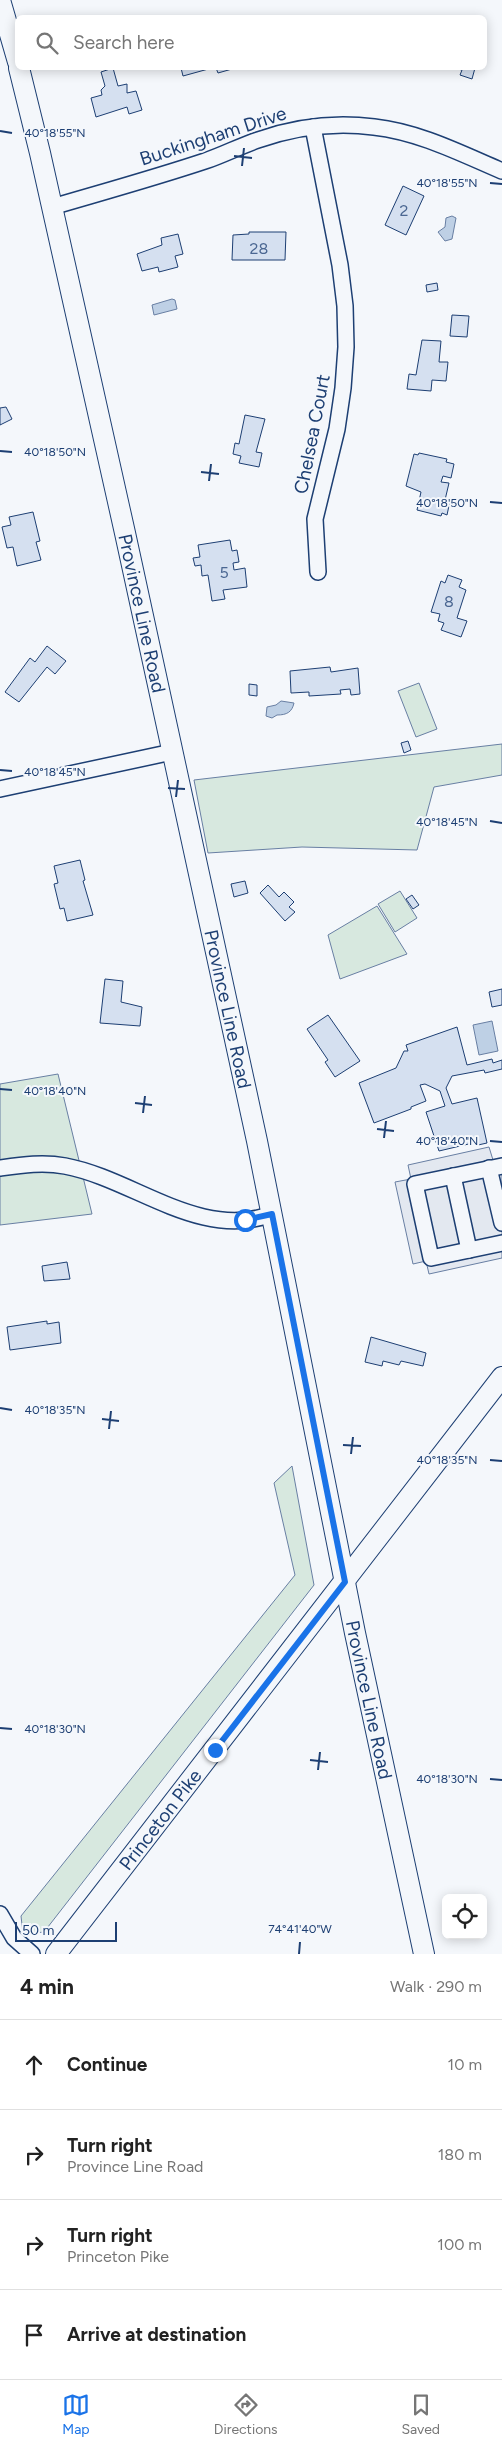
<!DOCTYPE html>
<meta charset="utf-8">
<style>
:root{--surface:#fff;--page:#f6f6f6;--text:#222;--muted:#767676;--line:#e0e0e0;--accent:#1a73e8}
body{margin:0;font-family:Figtree,sans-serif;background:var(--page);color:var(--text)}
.controls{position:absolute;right:15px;bottom:15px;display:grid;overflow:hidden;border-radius:8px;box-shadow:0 2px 12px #0003}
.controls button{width:45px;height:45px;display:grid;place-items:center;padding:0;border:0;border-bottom:1px solid var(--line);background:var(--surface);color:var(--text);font:25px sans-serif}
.scale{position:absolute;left:15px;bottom:12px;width:102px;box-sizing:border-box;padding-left:5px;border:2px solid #1d3f73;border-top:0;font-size:14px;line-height:18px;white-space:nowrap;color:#1d3f73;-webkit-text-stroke:4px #f4f7fb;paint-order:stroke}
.stop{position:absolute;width:15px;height:15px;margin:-11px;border:4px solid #1a73e8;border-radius:50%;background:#fff}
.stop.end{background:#1a73e8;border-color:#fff;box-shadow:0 1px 5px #0008}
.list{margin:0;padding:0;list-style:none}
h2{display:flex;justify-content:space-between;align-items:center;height:65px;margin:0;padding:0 20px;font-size:21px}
h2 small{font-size:16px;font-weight:400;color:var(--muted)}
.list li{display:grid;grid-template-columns:32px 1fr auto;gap:15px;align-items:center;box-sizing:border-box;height:90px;padding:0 20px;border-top:1px solid var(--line)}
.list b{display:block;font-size:19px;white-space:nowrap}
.list p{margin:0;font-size:16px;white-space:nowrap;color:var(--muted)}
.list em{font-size:16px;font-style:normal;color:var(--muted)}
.icon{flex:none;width:28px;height:28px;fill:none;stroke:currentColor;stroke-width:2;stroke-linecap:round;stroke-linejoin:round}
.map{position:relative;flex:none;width:502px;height:1954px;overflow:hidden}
.search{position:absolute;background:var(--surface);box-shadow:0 2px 12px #0003;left:15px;right:15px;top:15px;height:55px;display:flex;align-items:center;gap:12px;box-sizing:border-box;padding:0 18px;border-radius:8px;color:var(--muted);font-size:19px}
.sheet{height:425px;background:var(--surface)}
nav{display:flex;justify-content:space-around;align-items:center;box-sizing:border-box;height:70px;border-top:1px solid var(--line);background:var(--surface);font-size:14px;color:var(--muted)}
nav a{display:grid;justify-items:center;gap:2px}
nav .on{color:var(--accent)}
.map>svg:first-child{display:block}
.green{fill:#d7e8df;stroke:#687fa3}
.parking{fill:#e3e8f0;stroke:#687fa3}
.water{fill:#bed0e5;stroke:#687fa3}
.building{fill:#d5e0f0;stroke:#1d3f73}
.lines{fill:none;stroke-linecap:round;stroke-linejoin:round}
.minor-casing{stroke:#1d3f73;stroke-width:18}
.major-casing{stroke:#1d3f73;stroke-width:22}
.minor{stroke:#f4f7fb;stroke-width:15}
.major{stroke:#f4f7fb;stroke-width:20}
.route{stroke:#1a73e8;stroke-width:6}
.ticks{fill:none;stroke:#1d3f73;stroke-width:2}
.labels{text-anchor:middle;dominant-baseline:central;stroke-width:4;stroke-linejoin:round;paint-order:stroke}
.number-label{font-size:16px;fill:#4b6792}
.street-label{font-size:19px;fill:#1d3f73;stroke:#f4f7fb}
.ticks-label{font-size:12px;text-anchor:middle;fill:#1d3f73;stroke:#f4f7fb;stroke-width:4;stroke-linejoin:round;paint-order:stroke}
</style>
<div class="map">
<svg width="502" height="1954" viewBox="0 0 502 1954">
<rect width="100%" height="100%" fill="#f4f7fb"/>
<g class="green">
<path d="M419 683 437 729 416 737 398 691Z"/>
<path d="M502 744V775L434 787 417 850 302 847 208 853 194 780Z"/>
<path d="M400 891 417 918 395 932 378 904Z"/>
<path d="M377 906 407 954 340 979 328 935Z"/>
<path d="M58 1074 92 1214 0 1225V1084Z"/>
<path d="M292 1466 314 1585 44 1932 23 1934 21 1916 295 1575 274 1483Z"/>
</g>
<path class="parking" d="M489 1147 493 1160 502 1158V1258L429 1274 426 1261 413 1264 395 1182 411 1179 408 1165Z"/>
<g class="water">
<path d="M452 216 456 218 452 239 445 241 438 232 445 227 446 218Z"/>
<path d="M172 299 175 300 177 309 154 315 152 305Z"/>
<path d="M281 701 294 703C292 712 287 715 277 715L272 718 266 716 267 707 276 705Z"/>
<path d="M492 1021 498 1051 479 1055 473 1025Z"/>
</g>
<g class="building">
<path d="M113 68 118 86 127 84V93L136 91 142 110 129 114 127 107 96 117 91 98 102 95 101 90 105 86 101 72Z"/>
<path d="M181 68H212L183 76Z"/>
<path d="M216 68H231L232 69 218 73Z"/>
<path d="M453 68H475L472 79 460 75 462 70Z"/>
<path d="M403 186 424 196 406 235 385 225Z"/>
<path d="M249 232H286L285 260H232L233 235 249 234Z"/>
<path d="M178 234 183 254 175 256 178 267 159 272 158 267 142 271 137 254 162 245 161 238Z"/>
<path d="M437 283 438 290 427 292 426 285Z"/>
<path d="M452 315 469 316 467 337 450 336Z"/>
<path d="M422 340 441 341 439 362H448L446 381 432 380 431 391 407 389 409 374 416 375Z"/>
<path d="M6 407 12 419 0 425V408Z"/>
<path d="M245 415 265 419 256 452 262 453 259 467 239 463 241 456 233 454 235 443 239 444Z"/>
<path d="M419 453 447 459 446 462 454 464 451 478 443 476 441 482 449 483 445 500 450 501 447 515 442 513 441 516 417 510 421 492 406 486 414 454 418 455Z"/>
<path d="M33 512 40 541 36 542 41 560 17 566 13 547 7 548 2 527 11 525 9 517Z"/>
<path d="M230 540 232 551 237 550 239 562 233 563 234 570 245 568 247 587 223 590 225 599 212 601 208 575 202 576 201 565 195 566 193 558 200 557 198 545Z"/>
<path d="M448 575 462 580 459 587 466 590 457 618 467 621 461 637 441 630 444 623 438 621 440 614 431 612 441 581 445 583Z"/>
<path d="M47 646 66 661 55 674 47 667 19 702 5 692 30 658 35 662Z"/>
<path d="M330 667 331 672 358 668 360 694 351 695 350 689 340 690 341 694 309 696V692L291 693 290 671Z"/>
<path d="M249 684 257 685V696L249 695Z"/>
<path d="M408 741 411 750 404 753 401 743Z"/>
<path d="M80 860 85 880 83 881 93 915 67 921 64 908 60 909 54 884 58 883 54 866Z"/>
<path d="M245 881 248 893 234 897 231 884Z"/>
<path d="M268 885 279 897 284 892 294 902 289 907 295 912 285 921 260 893Z"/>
<path d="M412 895 419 905 413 909 406 899Z"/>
<path d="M105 979 123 981 121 1002 142 1007 140 1026 100 1023Z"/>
<path d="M502 989V1005L492 1007 489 992Z"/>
<path d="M328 1015 360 1061 335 1077 325 1062 328 1060 307 1029Z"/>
<path d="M457 1027 467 1065 492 1059 493 1063 502 1060V1069L485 1073 484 1070 452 1076 446 1088 452 1104 477 1098 487 1143 478 1145 477 1142 439 1151 426 1112 445 1106 440 1091 425 1084 420 1085 426 1101 411 1107V1109L374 1123 359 1083 396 1068 404 1051H408L406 1045Z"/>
<path d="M67 1262 70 1279 44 1281 42 1266Z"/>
<path d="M47 1321V1324L59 1322 61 1343 10 1350 7 1327Z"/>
<path d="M371 1337 426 1353 423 1366 401 1361 399 1365 383 1361 382 1366 365 1362Z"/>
</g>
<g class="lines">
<defs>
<g id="minor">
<path d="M313 127 340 265 345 306 346 347 343 388 337 429 315 519 318 572"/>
<path d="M52 207C103 192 154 178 205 161 223 155 240 146 258 140 295 127 335 122 374 127 419 132 460 153 502 171"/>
<path d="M0 789 172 752"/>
<path d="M502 1166 415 1184 431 1258 502 1243"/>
<path d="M0 1168C22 1165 43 1162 65 1166 134 1179 200 1241 272 1214"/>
<path d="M489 1168 502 1223"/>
<path d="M453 1176 469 1250"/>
<path d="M0 1914 14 1938 32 1954"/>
</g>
<g id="major">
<path d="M0 0 18 62"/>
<path id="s1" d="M19 68 40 153 125 533 257 1141 355 1633 424 1954"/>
<path id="s2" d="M56 1954 502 1377"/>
</g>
</defs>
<use href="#minor" class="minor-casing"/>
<use href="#major" class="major-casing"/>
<use href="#minor" class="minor"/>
<use href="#major" class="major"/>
</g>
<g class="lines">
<path class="route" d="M215 1750 345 1582 272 1214 245 1220"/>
</g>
<path class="ticks" d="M0 131 12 133M234 156 252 158M242 166 244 148M490 183 502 184M0 451 12 452M201 472 219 474M209 481 211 464M490 502 502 503M0 770 12 771M168 788 185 789M176 797 178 780M490 821 502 823M0 1089 12 1090M135 1103 152 1105M143 1113 145 1096M377 1129 394 1131M384 1138 386 1121M490 1141 502 1142M0 1408 12 1410M102 1419 119 1421M109 1429 111 1411M343 1445 361 1446M351 1454 353 1437M490 1460 502 1461M0 1728 12 1729M310 1760 328 1762M318 1770 320 1752M490 1779 502 1780M299 1954 300 1942"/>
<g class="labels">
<g class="number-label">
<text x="404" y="210">2</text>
<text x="259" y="248">28</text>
<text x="224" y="572">5</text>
<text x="449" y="601">8</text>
</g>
<g class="street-label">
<text transform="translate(213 136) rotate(-18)">Buckingham Drive</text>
<text transform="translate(312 434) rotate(-79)">Chelsea Court</text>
<text stroke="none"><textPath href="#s1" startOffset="559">Province Line Road</textPath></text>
<text stroke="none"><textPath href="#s1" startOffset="964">Province Line Road</textPath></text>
<text stroke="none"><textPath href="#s1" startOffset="1669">Province Line Road</textPath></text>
<text stroke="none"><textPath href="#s2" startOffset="170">Princeton Pike</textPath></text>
</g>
</g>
<g class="ticks-label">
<text x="55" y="137">40°18'55"N</text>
<text x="447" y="187">40°18'55"N</text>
<text x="55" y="456">40°18'50"N</text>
<text x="447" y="507">40°18'50"N</text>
<text x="55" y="776">40°18'45"N</text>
<text x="447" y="826">40°18'45"N</text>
<text x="55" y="1095">40°18'40"N</text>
<text x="447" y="1145">40°18'40"N</text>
<text x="55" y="1414">40°18'35"N</text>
<text x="447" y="1464">40°18'35"N</text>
<text x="55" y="1733">40°18'30"N</text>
<text x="447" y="1783">40°18'30"N</text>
<text x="300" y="1933">74°41'40"W</text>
</g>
</svg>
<div class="controls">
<button><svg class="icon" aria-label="locate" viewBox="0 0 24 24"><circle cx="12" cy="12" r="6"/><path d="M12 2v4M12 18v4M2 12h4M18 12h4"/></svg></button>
</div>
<div class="scale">50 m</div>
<div class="stop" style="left:245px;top:1220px"></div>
<div class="stop end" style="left:215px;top:1750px"></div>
<div class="search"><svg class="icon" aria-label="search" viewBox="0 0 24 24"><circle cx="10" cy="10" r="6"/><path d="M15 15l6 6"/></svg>Search here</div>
</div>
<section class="sheet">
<h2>4 min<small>Walk · 290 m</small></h2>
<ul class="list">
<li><svg class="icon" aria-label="ahead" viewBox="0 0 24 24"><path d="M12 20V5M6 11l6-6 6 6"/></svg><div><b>Continue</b></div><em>10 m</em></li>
<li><svg class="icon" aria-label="right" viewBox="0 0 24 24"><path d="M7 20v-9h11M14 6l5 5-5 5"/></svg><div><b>Turn right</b><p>Province Line Road</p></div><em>180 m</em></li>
<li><svg class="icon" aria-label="right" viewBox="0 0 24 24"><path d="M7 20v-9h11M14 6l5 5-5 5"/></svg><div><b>Turn right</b><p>Princeton Pike</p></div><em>100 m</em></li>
<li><svg class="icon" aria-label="arrive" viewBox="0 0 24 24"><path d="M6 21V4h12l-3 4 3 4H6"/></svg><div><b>Arrive at destination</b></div></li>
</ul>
</section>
<nav>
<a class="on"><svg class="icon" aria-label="map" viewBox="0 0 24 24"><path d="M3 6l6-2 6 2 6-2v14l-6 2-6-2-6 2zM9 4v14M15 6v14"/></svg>Map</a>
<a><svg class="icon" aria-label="directions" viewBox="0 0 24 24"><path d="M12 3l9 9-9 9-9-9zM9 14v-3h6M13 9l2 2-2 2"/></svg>Directions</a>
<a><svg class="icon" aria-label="saved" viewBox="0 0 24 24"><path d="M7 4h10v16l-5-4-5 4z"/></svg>Saved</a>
</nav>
